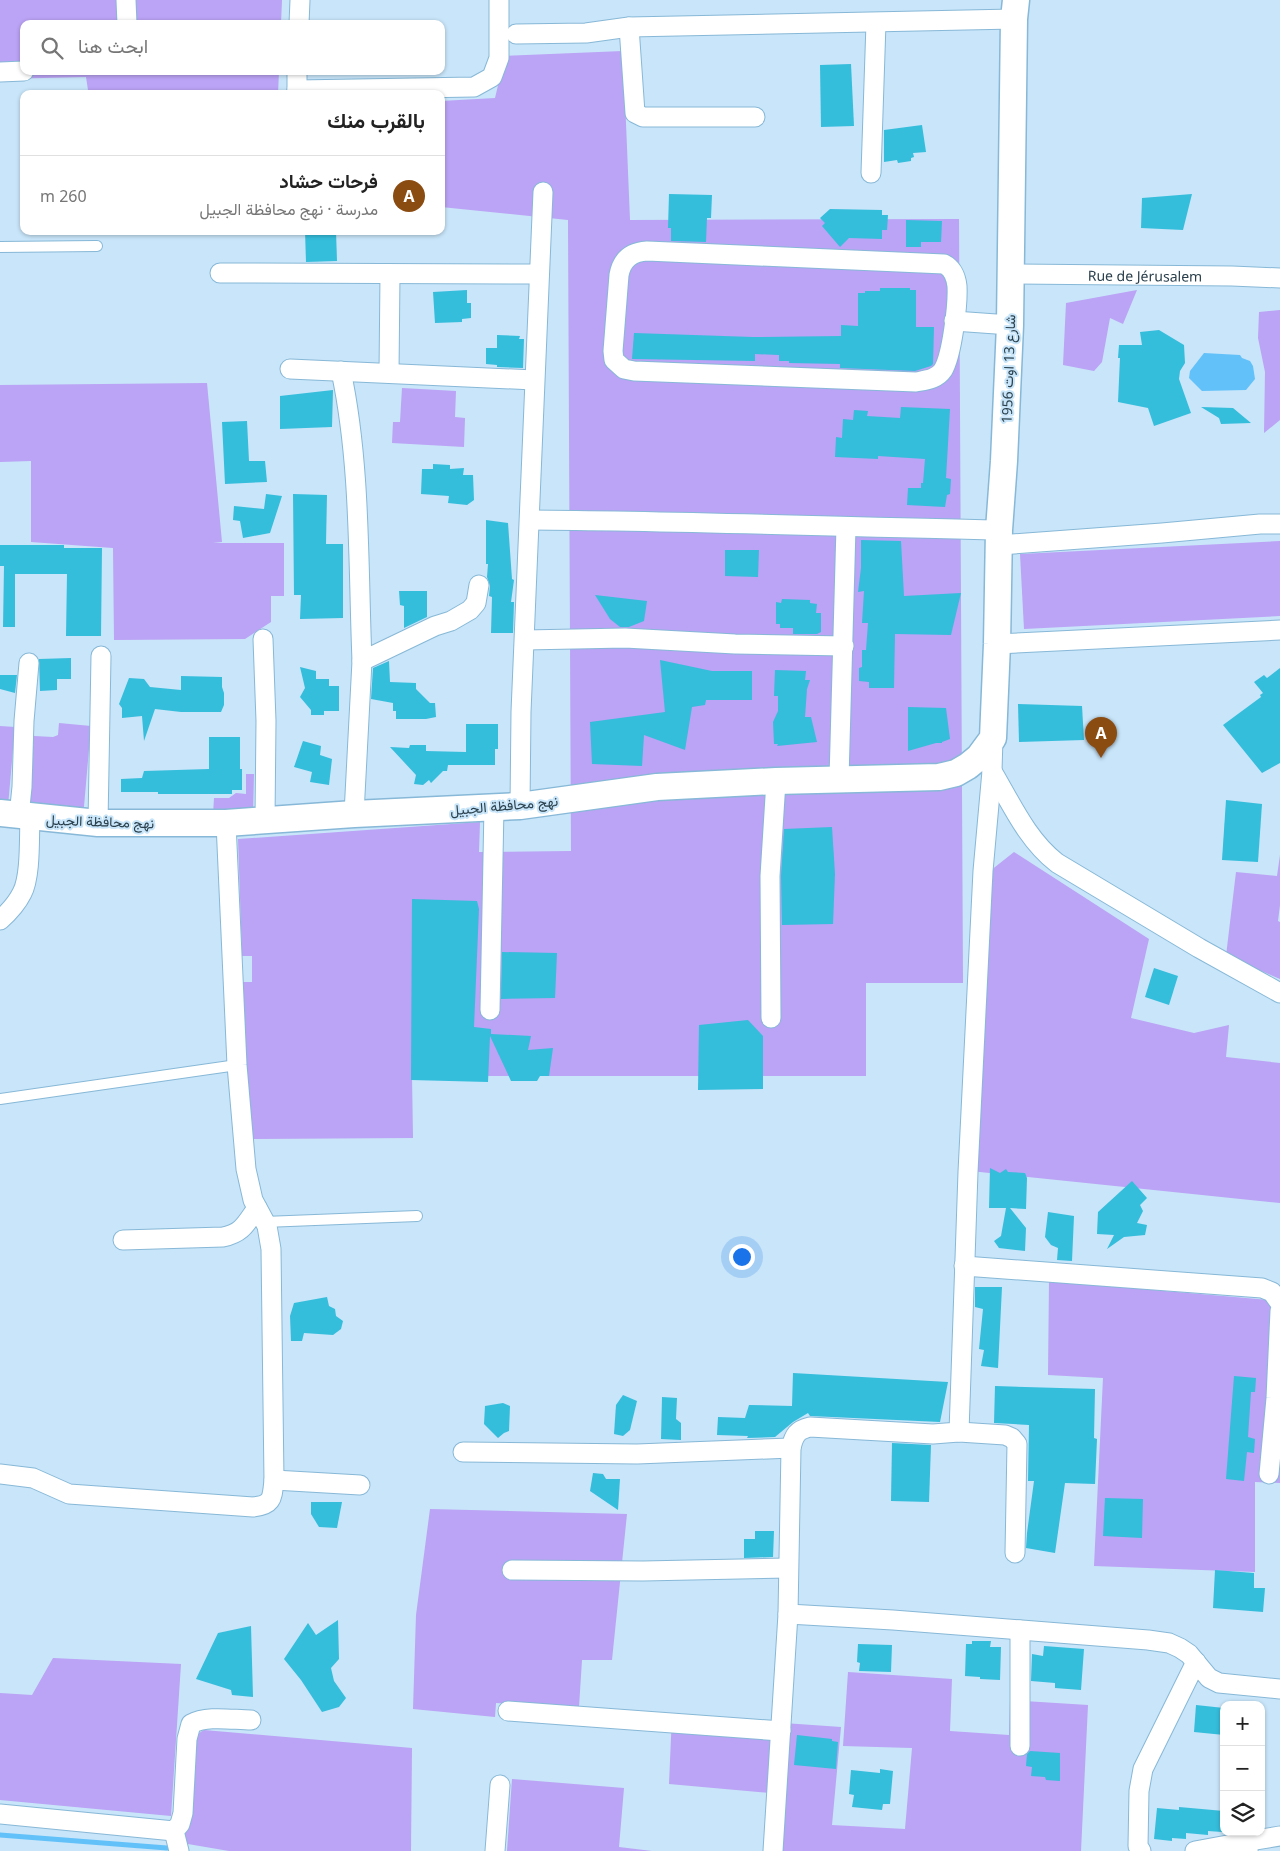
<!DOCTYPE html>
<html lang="ar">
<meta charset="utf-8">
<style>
:root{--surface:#fff;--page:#f2f2f2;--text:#222;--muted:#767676;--line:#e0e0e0;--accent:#8b4c12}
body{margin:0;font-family:"Noto Sans",Vazirmatn,sans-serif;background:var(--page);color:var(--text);direction:rtl}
.controls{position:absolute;right:15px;bottom:15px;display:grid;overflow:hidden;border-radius:10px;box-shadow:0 1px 4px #0004}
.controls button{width:45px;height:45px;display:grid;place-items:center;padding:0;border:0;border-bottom:1px solid var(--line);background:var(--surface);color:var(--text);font:25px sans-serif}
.you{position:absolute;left:741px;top:1256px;width:18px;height:18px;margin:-12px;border:4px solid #fff;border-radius:50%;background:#1a73e8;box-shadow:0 0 0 8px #1a73e833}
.badge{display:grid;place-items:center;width:32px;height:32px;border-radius:50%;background:var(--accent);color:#fff;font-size:16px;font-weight:700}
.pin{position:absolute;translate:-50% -41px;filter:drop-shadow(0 1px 2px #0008)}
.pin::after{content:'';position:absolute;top:26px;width:18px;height:15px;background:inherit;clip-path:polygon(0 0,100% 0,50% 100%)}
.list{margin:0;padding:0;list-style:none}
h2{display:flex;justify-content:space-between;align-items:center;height:65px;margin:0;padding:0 20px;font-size:21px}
h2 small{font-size:16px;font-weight:400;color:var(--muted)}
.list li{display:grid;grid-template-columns:32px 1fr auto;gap:15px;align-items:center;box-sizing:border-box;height:80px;padding:0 20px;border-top:1px solid var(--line)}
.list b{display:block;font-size:19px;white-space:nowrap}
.list p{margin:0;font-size:16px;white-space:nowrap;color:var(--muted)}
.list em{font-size:16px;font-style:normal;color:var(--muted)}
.icon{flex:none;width:28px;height:28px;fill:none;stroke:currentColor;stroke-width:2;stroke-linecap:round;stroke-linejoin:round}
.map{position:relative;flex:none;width:1280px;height:1851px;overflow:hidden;direction:ltr}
.search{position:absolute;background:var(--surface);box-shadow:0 1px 4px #0004;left:20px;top:20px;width:425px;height:55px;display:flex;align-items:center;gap:12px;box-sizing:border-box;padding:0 18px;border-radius:10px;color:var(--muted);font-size:19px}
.panel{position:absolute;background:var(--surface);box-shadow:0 1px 4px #0004;left:20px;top:90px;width:425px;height:145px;border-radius:10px;direction:rtl}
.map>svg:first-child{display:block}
.green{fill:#bba3f5}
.water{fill:#62c1f9}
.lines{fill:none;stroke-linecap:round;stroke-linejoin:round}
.stream{stroke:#62c1f9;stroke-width:5}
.building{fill:#35bddc}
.lane-casing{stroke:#87b8d7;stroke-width:12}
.street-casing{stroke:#87b8d7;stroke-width:21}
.secondary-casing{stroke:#87b8d7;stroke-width:29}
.lane{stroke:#fff;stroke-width:10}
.street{stroke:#fff;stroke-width:19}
.secondary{stroke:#fff;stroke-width:26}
.labels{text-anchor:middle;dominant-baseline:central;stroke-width:4;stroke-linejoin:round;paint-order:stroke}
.street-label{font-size:14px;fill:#2b404c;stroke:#c8e5f9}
</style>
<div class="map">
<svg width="1280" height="1851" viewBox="0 0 1280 1851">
<rect width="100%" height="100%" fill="#c8e5f9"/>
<g class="green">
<path d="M0 0H282L281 24H24V71H279L278 94H185L184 90H88L86 77 0 79Z"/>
<path d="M623 51 630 220 959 219 963 983H866V1076H412L413 1138 250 1139 243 982H252V956H242L238 839 480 822 479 852 571 851 568 220 441 207V101L495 98 505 56Z"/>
<path d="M1137 290 1123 324 1110 318 1102 362 1094 371 1063 365 1066 303Z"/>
<path d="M1280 310V420L1264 433 1265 372 1258 338 1259 312Z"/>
<path d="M207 383 222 542 213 543H284V596H271V622L245 639 114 640 113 548 31 542V461L0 462V385Z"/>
<path d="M402 388 456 391 455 417 465 418 464 447 392 443 393 422H400Z"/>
<path d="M1280 541V616L1024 629 1020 554Z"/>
<path d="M59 723 91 726 83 818 25 808 28 726H34V736L53 737 58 735Z"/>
<path d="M0 726 15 727 8 806 0 805Z"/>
<path d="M246 774H254L253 815H213L214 798H229L236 793 246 794Z"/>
<path d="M1014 852 1149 939 1131 1018 1194 1033 1229 1025 1226 1057 1280 1063V1203L961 1170 990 871Z"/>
<path d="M1280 855V905L1278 921 1280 922V979L1226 956 1236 872 1277 876Z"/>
<path d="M1049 1281 1280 1301V1483L1255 1482V1572L1094 1566 1103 1378 1048 1375Z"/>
<path d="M430 1509 627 1514 612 1660H582L579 1707 496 1703 495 1717 413 1709 416 1615Z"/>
<path d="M53 1658 181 1664 171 1816 0 1800V1693L32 1695Z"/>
<path d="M848 1672 952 1679 950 1731 1009 1735 1010 1700 1088 1705 1081 1851H767L770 1793 669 1784 672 1715 841 1727 832 1825 905 1829 912 1748 843 1746Z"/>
<path d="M204 1730 412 1748 411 1851H229L182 1843 194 1736Z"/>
<path d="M512 1779 624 1788 619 1847 652 1851H507Z"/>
</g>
<path class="water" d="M1204 353 1240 355 1242 358 1250 361 1253 366 1255 379 1246 390 1202 391 1189 378 1190 371Z"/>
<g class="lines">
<path class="stream" d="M0 1835 167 1848"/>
</g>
<g class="building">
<path d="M851 64 854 126 821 127 820 65Z"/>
<path d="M922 125 926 152 913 153 914 157 911 158V161L898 163 897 160 884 162V130Z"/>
<path d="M669 194 712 195 711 218H707L706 242 671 241V228H668Z"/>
<path d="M1192 194 1183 230 1141 228 1142 198Z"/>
<path d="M830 209 882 210V215H888L887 230H882V239L849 238 840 247 822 226 825 223 820 218Z"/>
<path d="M906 220 942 221 941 242H921V247H906Z"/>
<path d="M305 231H336L337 261 306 262Z"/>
<path d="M880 288H910V290H916V327H934L933 364 931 366 915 371 840 368V364L789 363V361H779V355L755 354V361L632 359 634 333 753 337 841 336V325L858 326V293H865V291H880Z"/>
<path d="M467 290V303H471V318L462 319V322L435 323 433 292Z"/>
<path d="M1159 330 1184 345 1185 363 1180 371 1179 379 1191 413 1154 426 1148 408 1118 402 1120 358H1118L1119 345H1142L1140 332Z"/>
<path d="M497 335 520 336 519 339H524L523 368 497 367V365L486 364V348H497Z"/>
<path d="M333 390 332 427 280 429V396Z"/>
<path d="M901 407 950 409 946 478 951 479 950 494 947 495 945 507 907 505 908 488H921V483H923L925 459 878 456V459L835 457 836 437 842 438 843 419 853 420 854 410 868 411 867 416 900 418Z"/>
<path d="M1201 407 1233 408 1251 423 1221 424 1219 418Z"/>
<path d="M247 421 249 461H265L267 482 225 484 222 422Z"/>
<path d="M433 464 450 465V469L464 468 463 475H473L474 500 467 505 448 503 449 496 421 494 422 469H433Z"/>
<path d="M266 494 282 496 270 533 243 538 240 521 233 520 234 506 264 509Z"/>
<path d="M293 494 327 495 326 544H343V618L300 619 301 595H294Z"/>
<path d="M486 520 508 523 512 579 514 580 511 602H514L513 633H491L492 597 489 596 490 586 487 577 488 564H486Z"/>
<path d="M861 540 901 541 904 596 961 593 951 635 895 634 894 688H869V682L859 681V668L862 667V650H866L868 623H862L864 591 858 592 861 568Z"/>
<path d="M0 545H64V548H102L101 636H66L67 574H15V627H3L4 566H0Z"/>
<path d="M725 550H759L758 577 725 576Z"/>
<path d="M399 591H427V617L404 628V606L400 605Z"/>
<path d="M595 595 647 601 644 621 629 627H620L610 619Z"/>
<path d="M782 599 810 600V603L817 604 816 613H821V632L817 634H793V628H780V624H776V602L781 603Z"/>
<path d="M71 658V679H57V690L40 691 39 659Z"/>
<path d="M660 660 712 671H752V700H706L705 705 692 707 685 750 644 735 642 766 592 764 590 722 665 712Z"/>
<path d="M389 661 390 682 416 683V689L430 703H435L436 717 426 719H396V711H393V703L371 699 373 668Z"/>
<path d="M300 667 316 671V679H329V686H339V711H324V715H311V710L300 697 305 688Z"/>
<path d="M1280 668V763L1262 773 1223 725 1261 697 1260 695 1263 693 1254 682 1264 675 1267 678Z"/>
<path d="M775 670 806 671 805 680H810L807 689 805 717H811L817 742 777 746 778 744H774L773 722 778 711V696H774Z"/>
<path d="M0 675H17L15 693 0 689Z"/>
<path d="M181 676 222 677V687L224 693V705L221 712H181L155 709 144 741 142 716 122 718V708L119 704 129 678 144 679 150 687 181 690Z"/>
<path d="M1018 704 1082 706 1084 740 1019 742Z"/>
<path d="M908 707 946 708 950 739 942 742V743H936L908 751Z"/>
<path d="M466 724H498V749H495V765H448L447 771H443L431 783 429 780 423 785 414 784 416 775 390 747 409 748 410 745H426V751L466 752Z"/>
<path d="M209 737H240V769H242V790H232V794H158V792H121V779L142 778 144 771 209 769Z"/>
<path d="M303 741 321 746 320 755 332 759 329 785 310 782 312 772 294 767Z"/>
<path d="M1226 800 1262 804 1258 862 1222 860Z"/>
<path d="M832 827 835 874 833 924 782 925 781 876 784 829Z"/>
<path d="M412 899 477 901 479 909 474 1027 491 1029V1034L531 1036 528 1050 553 1048 549 1076H540L537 1081H511L490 1036 488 1082 411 1080Z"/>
<path d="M502 952 557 953 555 998 501 999Z"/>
<path d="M1154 968 1178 976 1169 1005 1145 997Z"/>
<path d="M748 1020 763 1036V1089L698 1090 699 1025Z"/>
<path d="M990 1168 1000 1173 1006 1169 1008 1172 1025 1173 1027 1178 1026 1209 1010 1208 1026 1228 1025 1251 999 1248 994 1241 1001 1236 1006 1208H989Z"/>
<path d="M1132 1181 1147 1198 1140 1205 1143 1211 1137 1223 1147 1225 1145 1235 1124 1237 1107 1249 1114 1235 1097 1234 1098 1212Z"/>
<path d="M1048 1212 1074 1216 1072 1261 1057 1260 1058 1248 1051 1245 1045 1237Z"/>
<path d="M975 1287H1002L998 1368 981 1366 984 1350 979 1349 983 1309 975 1307Z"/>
<path d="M327 1297 329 1306 335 1309 336 1316 343 1321 341 1329 333 1335 304 1333 302 1341H291L290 1316 294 1303Z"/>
<path d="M793 1373 948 1382 940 1422 810 1416 808 1413 793 1422 775 1437 747 1438 748 1436 717 1435 718 1417 745 1418 749 1405 792 1406Z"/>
<path d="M1234 1376 1256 1378 1255 1392H1251L1248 1437 1255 1439 1254 1453 1247 1452 1244 1481 1226 1479Z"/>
<path d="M995 1386 1095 1389 1094 1438 1097 1439 1095 1484 1065 1483 1055 1553 1026 1548 1027 1533 1034 1481H1028L1029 1425 994 1423Z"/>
<path d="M623 1395 637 1401 630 1430 623 1436 614 1434 616 1405Z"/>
<path d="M662 1397 677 1398 676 1419 681 1423V1440L661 1439Z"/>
<path d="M503 1403 510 1406 509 1431 504 1433 498 1438 484 1424 485 1406Z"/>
<path d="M892 1443 931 1445 929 1502 891 1501Z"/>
<path d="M593 1473 603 1474 606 1479H620L618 1510 590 1491Z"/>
<path d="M1105 1498 1143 1499 1142 1538 1103 1536Z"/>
<path d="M311 1502H342L337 1528 319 1527 311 1514Z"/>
<path d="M755 1531H774L773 1557 744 1558V1539H755Z"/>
<path d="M1215 1570 1254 1573V1588H1265L1263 1612 1213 1608Z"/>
<path d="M338 1620 339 1659 331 1668 334 1681 346 1698 339 1707 322 1712 301 1680 284 1659 308 1623 316 1635Z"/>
<path d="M251 1626 253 1697 232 1695 231 1690 196 1679 218 1633Z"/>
<path d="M972 1641H991L990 1647H1001L1000 1680 980 1679V1677L965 1676 966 1644H972Z"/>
<path d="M858 1644 892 1645 891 1672 859 1671 860 1663 857 1662Z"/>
<path d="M1044 1646 1084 1649 1081 1690 1055 1688V1683L1031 1681 1032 1654 1043 1656Z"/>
<path d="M1196 1705 1224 1708V1735L1194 1732Z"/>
<path d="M797 1735 832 1739V1741L838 1742 836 1769 794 1765Z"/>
<path d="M1030 1751 1060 1753V1781L1046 1780 1045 1777 1031 1776 1032 1767 1026 1766 1027 1754Z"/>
<path d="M880 1769 893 1771 890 1804H883L882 1810 852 1807 854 1795 849 1794 851 1770 880 1773Z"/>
<path d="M1179 1807 1224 1811 1222 1832 1208 1831V1835L1186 1833V1839L1172 1838V1841L1154 1839 1157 1808 1179 1810Z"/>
</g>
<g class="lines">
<defs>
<g id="lane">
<path d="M0 247 97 246"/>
<path d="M0 1099 237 1065"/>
<path d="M264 1222 417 1216"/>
</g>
<g id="street">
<path d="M126 0 127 24"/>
<path d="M299 24 300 0"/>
<path d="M629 27 635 113 643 117H755"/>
<path d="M516 34 586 33 629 27 1014 19"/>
<path d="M0 72 24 71"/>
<path d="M297 90 474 87 492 77 499 58V0"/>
<path d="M297 94V71"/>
<path d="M871 173 876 23"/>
<path d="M647 251 944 264C952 268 956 277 957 286 958 304 952 355 943 370 937 379 927 380 916 382L634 371 624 369 614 360 613 351 619 275C622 259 632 252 647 251Z"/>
<path d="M220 273 539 274"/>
<path id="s1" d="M1010 274 1232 276 1280 278"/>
<path d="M954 321 1010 325"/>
<path d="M290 369 534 380"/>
<path d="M341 371C361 465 358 565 362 661"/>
<path d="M389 373 390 274"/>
<path d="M530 520C686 521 842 527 999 530"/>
<path d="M999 545 1162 533 1260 524H1280"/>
<path d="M263 639 266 721 265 819"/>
<path d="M525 640 625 638 735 644 844 646"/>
<path d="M997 644 1280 630"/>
<path d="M992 771C1011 803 1027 840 1057 863L1199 948 1280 993"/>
<path d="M839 779 846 527"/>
<path d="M520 806 521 712 543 192"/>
<path d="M354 814 362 661 435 626 451 621 470 610 476 603 479 585"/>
<path d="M19 816 22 787 24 721 29 663"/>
<path d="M98 823 101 656"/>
<path d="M0 920C8 913 17 903 22 893 31 876 29 837 30 818"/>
<path d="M490 1010 494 807"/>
<path d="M771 1018 770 876 776 781"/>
<path d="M123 1240 223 1237C243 1233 246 1223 257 1208"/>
<path d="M964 1266 1262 1288 1272 1292 1280 1303"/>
<path d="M959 1432 1005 1435 1012 1438 1017 1444 1015 1553"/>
<path d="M463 1452 637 1454 791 1448"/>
<path d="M0 1474 33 1478 69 1494 253 1507C273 1505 272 1498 274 1480L271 1249 267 1226 253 1200 246 1169 237 1065 226 823"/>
<path d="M1269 1474 1276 1398 1280 1311"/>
<path d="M274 1480 360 1485"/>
<path d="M512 1570 643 1571 788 1568"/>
<path d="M788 1614 893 1620 1148 1640 1169 1643 1180 1648 1189 1654 1209 1678 1219 1683 1280 1689"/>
<path d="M508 1711 781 1731"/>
<path d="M1020 1746V1630"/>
<path d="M0 1814 174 1831"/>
<path d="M179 1851 174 1831 180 1824 183 1813 187 1739 191 1724C207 1715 233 1720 251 1720"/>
<path d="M495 1851 500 1785"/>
<path d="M773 1851 788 1614 791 1448C794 1435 797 1430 810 1427L933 1434 959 1432 968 1172 983 871 992 771 993 738"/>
<path d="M1141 1851 1138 1846 1139 1791 1143 1769 1196 1662"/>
<path d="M1195 1851 1249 1841"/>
<path d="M1248 1851 1249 1841 1280 1836"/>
</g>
<path id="secondary" d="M0 813 98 823H226L354 814 520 806 657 787 776 781 939 777 956 773 968 766 979 757 993 738 997 644 999 530 1004 461 1010 325 1014 19 1016 0"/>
</defs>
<use href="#lane" class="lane-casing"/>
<use href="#street" class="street-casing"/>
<use href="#secondary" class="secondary-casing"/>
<use href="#lane" class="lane"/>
<use href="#street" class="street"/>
<use href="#secondary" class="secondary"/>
</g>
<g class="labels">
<g class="street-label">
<text stroke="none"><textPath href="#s1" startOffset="135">Rue de Jérusalem</textPath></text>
<text transform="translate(1008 369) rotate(-88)">شارع 13 اوت 1956</text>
<text transform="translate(504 805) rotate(-5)">نهج محافظة الجبيل</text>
<text transform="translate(100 821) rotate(2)">نهج محافظة الجبيل</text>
</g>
</g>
</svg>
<div class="controls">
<button>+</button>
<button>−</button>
<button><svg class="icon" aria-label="layers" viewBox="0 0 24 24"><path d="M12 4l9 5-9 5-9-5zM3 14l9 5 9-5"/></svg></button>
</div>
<div class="you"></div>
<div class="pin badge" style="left:1101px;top:758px">A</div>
<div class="search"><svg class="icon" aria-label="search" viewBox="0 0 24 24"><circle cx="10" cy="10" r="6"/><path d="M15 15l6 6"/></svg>ابحث هنا</div>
<section class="panel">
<h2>بالقرب منك<small></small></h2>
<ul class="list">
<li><span class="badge">A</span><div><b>فرحات حشاد</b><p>مدرسة · نهج محافظة الجبيل</p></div><em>260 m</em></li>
</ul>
</section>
</div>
